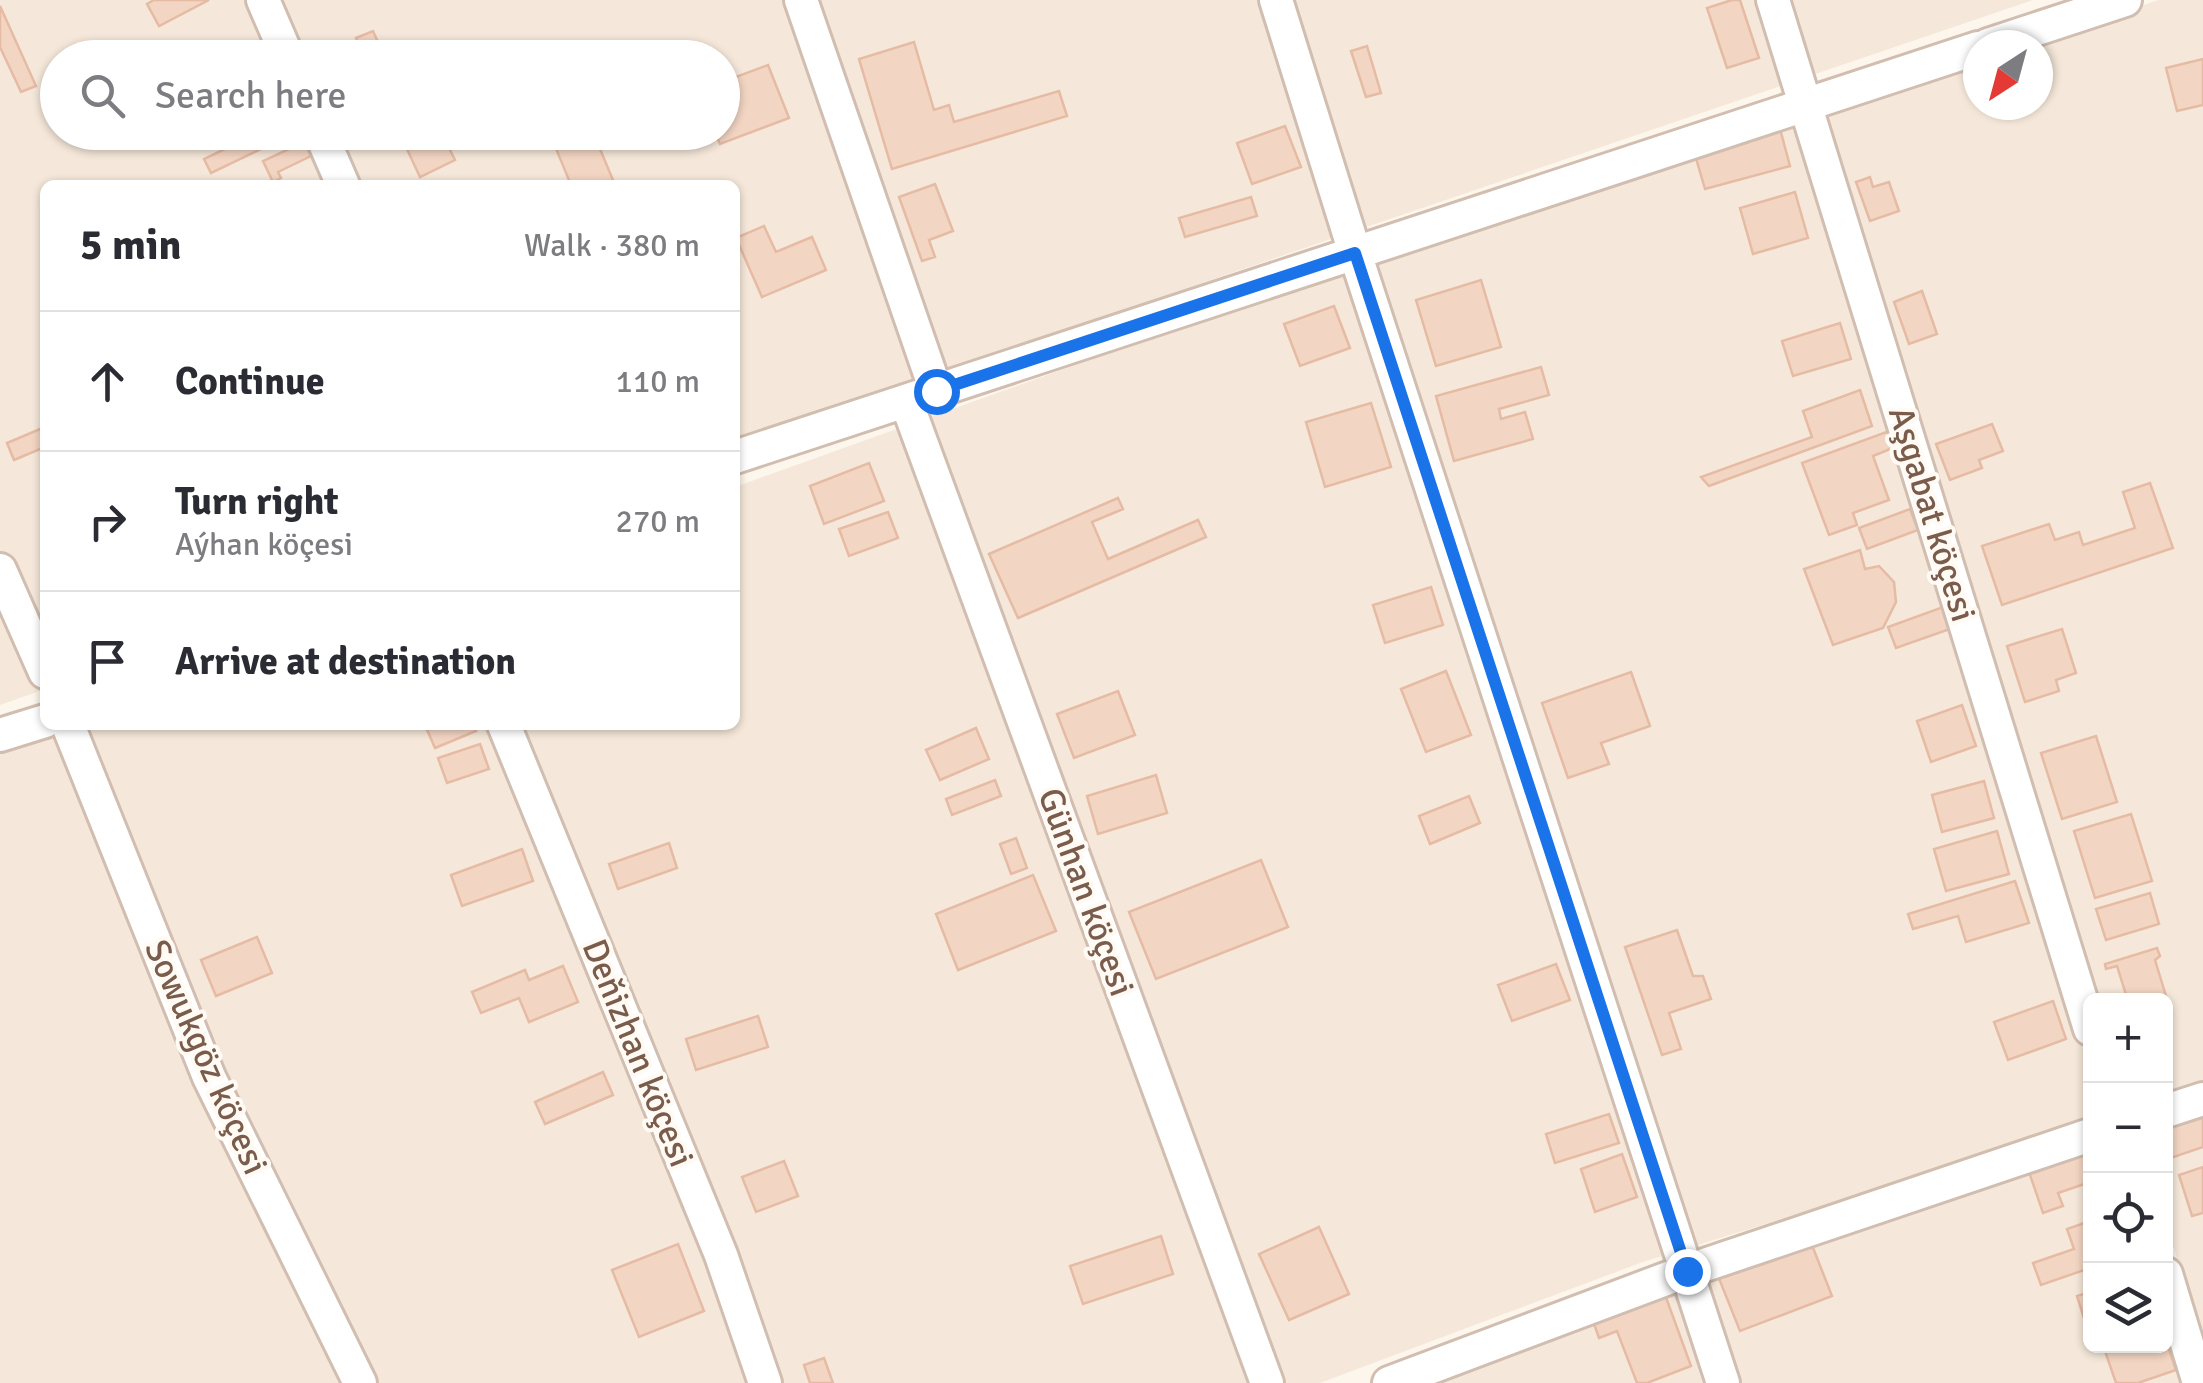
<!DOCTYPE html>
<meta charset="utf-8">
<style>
:root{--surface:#fff;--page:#f2f2f3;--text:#2b2b33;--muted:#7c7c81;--line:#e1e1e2}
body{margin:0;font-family:Signika,sans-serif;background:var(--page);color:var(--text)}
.controls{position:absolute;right:30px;bottom:30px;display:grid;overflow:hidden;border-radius:15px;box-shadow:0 2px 8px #0004}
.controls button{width:90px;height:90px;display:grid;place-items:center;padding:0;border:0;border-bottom:2px solid var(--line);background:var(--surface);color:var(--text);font:50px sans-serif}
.compass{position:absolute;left:1963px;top:30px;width:90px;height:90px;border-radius:50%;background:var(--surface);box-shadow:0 2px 8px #0004;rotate:216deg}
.stop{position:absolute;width:30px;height:30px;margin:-22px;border:8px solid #1a73e8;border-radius:50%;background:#fff}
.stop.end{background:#1a73e8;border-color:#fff;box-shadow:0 2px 10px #0008}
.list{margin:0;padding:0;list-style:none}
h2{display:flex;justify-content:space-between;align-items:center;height:130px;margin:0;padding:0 40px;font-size:42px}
h2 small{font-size:32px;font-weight:400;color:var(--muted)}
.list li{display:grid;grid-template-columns:65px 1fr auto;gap:30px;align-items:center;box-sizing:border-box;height:140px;padding:0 40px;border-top:2px solid var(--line)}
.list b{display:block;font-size:38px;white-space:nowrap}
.list p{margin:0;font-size:32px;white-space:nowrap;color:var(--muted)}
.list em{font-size:32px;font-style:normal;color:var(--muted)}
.icon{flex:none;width:55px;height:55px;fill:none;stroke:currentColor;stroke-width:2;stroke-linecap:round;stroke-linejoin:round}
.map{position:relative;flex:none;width:2203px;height:1383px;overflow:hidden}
.search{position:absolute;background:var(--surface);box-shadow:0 2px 8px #0004;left:40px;top:40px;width:700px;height:110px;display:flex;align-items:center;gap:25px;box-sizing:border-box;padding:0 35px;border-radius:55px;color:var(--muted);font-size:38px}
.panel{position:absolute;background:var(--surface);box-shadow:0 2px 8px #0004;left:40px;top:180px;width:700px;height:550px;border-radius:15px}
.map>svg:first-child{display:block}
.residential{fill:#f5e8da;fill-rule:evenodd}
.building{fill:#f3d5c3;stroke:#e6bba3;stroke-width:2.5}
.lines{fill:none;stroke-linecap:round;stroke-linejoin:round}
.minor-casing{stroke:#d1beb0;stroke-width:38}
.minor{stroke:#fff;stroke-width:32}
.route{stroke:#1a73e8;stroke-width:12}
.labels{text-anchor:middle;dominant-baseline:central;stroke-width:8;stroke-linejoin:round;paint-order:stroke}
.street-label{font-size:35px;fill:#7a5c4d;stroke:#fffaf3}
</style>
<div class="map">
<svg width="2203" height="1383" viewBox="0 0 2203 1383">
<rect width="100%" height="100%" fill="#fdf6ec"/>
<g class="residential">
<path d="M0 0H2033L735 442V185H45V689L0 705ZM58 58H722V132H58Z"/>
<path d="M2158 0H2203V1346L2166 1222V1001L2097 1000 1823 117 1978 63V105H2038V45H2029Z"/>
<path d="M1793 115 1903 452 2090 1073V1123L1643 1262 1320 1383H0V749L76 725H735V487L1335 272Z"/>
<path d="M2090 1138V1346H2166V1303L2190 1383H1404Z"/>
</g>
<g class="building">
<path d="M154 0H209L159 26 147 4Z"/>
<path d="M1732 0H1740L1759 58 1727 68 1707 8Z"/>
<path d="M0 6 36 86 21 92 0 47Z"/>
<path d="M373 31 385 58H365L356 38Z"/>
<path d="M914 42 934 110 949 105 954 122 1059 91 1067 116 892 169 859 59Z"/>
<path d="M1367 46 1381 93 1366 97 1351 51Z"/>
<path d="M2203 59V105L2177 111 2166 68Z"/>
<path d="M768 65 789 118 720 144 715 132H722V82Z"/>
<path d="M1779 125 1790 166 1705 189 1693 148Z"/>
<path d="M1285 126 1301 167 1252 184 1237 143Z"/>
<path d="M260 132H296L211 173 204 159Z"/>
<path d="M399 132H441L455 160 420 177Z"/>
<path d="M593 132 615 185H571L550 134Z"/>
<path d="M304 142 311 156 278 172 281 178 273 182 263 161Z"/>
<path d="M1870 177 1873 187 1889 182 1899 211 1870 221 1856 182Z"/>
<path d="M935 184 953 231 929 240 935 257 922 261 899 197Z"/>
<path d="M1795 192 1808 238 1753 254 1740 208Z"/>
<path d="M1251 197 1257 216 1185 237 1179 218Z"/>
<path d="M764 226 776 252 812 237 826 270 762 297 736 238Z"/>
<path d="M1481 280 1501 347 1436 366 1416 300Z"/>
<path d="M1922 291 1937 334 1909 344 1894 302Z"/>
<path d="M1334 306 1350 348 1300 366 1284 324Z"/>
<path d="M1840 323 1851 359 1793 376 1782 341Z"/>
<path d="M1541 367 1549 395 1499 409 1501 419 1525 412 1533 439 1454 461 1436 396Z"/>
<path d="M1860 390 1872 426 1709 486 1701 477 1812 437 1803 411Z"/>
<path d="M1371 403 1391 467 1325 487 1306 422Z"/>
<path d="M1992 424 2003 451 1979 460 1982 468 1950 480 1936 444Z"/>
<path d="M45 427V447L14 460 7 443Z"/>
<path d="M1889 431 1895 447 1873 456 1889 500 1853 513 1857 525 1829 535 1802 463Z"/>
<path d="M869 463 884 501 824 524 810 486Z"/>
<path d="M2150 483 2173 548 2002 605 1982 546 2049 524 2055 540 2079 532 2083 545 2135 528 2123 492Z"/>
<path d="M1118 498 1123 509 1092 522 1108 559 1198 520 1206 537 1018 618 989 554Z"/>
<path d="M1910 509 1918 530 1867 549 1859 528Z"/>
<path d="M888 512 898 538 849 556 839 529Z"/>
<path d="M1860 550 1865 569 1879 566 1894 582 1896 602 1883 628 1833 645 1804 569Z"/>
<path d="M1431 587 1443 625 1385 643 1373 605Z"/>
<path d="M1943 607 1950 629 1896 648 1888 627Z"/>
<path d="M2062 629 2076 673 2056 680 2059 691 2025 702 2007 646Z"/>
<path d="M1446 671 1471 735 1426 752 1401 689Z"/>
<path d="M1631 672 1650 726 1601 743 1609 764 1568 778 1542 703Z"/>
<path d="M1118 691 1135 735 1074 758 1057 714Z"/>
<path d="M1962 705 1976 746 1931 762 1917 721Z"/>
<path d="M425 725H474L476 731 435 748Z"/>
<path d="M976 728 989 759 940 780 926 750Z"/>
<path d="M2096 736 2117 802 2062 819 2041 753Z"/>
<path d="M480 744 489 769 447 783 438 758Z"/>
<path d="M1156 775 1167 813 1098 834 1087 796Z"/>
<path d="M995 780 1001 796 952 815 946 799Z"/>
<path d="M1984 781 1994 818 1942 832 1932 795Z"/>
<path d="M1469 796 1480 823 1430 844 1419 816Z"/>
<path d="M2131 814 2152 881 2095 898 2074 831Z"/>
<path d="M1997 831 2009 874 1946 891 1934 849Z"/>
<path d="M1016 838 1027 868 1011 874 1000 844Z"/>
<path d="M669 843 677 868 618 889 609 864Z"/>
<path d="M522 849 533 881 462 906 451 875Z"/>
<path d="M1261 860 1288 927 1156 979 1129 912Z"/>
<path d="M1033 875 1056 931 958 970 936 914Z"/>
<path d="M2015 881 2029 923 1966 942 1958 916 1913 929 1908 914Z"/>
<path d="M2150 893 2159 924 2106 940 2096 909Z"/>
<path d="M1677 930 1693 976H1703L1711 999 1669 1013 1681 1049 1662 1055 1625 947Z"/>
<path d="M257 937 272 973 216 996 201 960Z"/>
<path d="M2157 948 2160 956 2155 960 2170 1009 2166 1010V1001H2128L2117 966 2106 969 2105 964Z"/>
<path d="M1556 964 1570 1000 1512 1021 1498 985Z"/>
<path d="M563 966 578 1002 529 1022 519 998 481 1013 472 992 525 970 529 980Z"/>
<path d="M2053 1001 2066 1039 2008 1060 1994 1022Z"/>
<path d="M758 1016 768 1047 696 1070 686 1039Z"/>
<path d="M603 1072 613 1095 545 1124 535 1102Z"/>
<path d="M1609 1114 1619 1143 1555 1163 1546 1134Z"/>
<path d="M2203 1114V1147L2171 1158 2166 1141V1126Z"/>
<path d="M2090 1152V1182L2058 1193 2063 1206 2043 1213 2027 1166Z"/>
<path d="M1622 1154 1637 1197 1595 1212 1581 1169Z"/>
<path d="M784 1161 798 1196 756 1212 742 1177Z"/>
<path d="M2203 1167V1213L2192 1216 2179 1175Z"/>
<path d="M2090 1221V1268L2041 1285 2033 1263 2074 1249 2067 1229Z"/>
<path d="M1319 1227 1349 1294 1289 1320 1259 1254Z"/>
<path d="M1808 1235 1832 1296 1740 1331 1716 1271Z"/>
<path d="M1161 1236 1173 1274 1083 1304 1070 1266Z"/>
<path d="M678 1244 704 1311 639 1337 612 1270Z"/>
<path d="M1664 1292 1691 1366 1647 1383H1637L1617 1331 1599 1338 1592 1318Z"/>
<path d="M2090 1292V1330L2088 1331 2077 1296Z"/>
<path d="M2166 1341 2176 1370 2138 1383H2116L2105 1351 2120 1346H2166Z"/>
<path d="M824 1358 833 1383H810L804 1365Z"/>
</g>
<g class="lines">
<defs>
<g id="minor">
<path d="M263 0 288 58"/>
<path d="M801 0 936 391"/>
<path d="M1276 0 1355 253 1723 1383"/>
<path d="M1773 0 2090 1029"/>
<path d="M1988 45 2125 0"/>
<path d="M320 132 343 185"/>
<path d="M906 401 1267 1383"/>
<path d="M735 457 1978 48"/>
<path d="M0 570 45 672"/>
<path d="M68 725 209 1077 360 1383"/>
<path d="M504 725 721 1255 765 1383"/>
<path d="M0 735 45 721"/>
<path d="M2166 1111 2203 1099"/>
<path d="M2166 1274 2199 1383"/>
<path d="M1389 1383 1687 1271 2090 1135"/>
</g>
</defs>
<use href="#minor" class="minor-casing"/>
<use href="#minor" class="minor"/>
</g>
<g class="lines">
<path class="route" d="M936 391 1355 253 1687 1271"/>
</g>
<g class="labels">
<g class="street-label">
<text transform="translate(1932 514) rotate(73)">Aşgabat köçesi</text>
<text transform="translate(1086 892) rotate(70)">Günhan köçesi</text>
<text transform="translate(638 1053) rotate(68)">Deňizhan köçesi</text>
<text transform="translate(206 1057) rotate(66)">Sowukgöz köçesi</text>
</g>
</g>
</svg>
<div class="controls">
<button>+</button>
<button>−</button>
<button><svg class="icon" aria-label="locate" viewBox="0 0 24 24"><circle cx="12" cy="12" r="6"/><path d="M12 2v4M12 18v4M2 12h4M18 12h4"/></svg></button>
<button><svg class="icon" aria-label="layers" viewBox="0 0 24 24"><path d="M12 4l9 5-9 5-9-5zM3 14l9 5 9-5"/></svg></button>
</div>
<svg class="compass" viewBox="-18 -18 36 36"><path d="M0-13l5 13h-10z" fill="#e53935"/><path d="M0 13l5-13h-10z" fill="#7c7c81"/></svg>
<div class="stop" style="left:936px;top:391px"></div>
<div class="stop end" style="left:1687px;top:1271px"></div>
<div class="search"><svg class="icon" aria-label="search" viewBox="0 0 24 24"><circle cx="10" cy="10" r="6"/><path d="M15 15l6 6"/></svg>Search here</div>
<section class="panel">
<h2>5 min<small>Walk · 380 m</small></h2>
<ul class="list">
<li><svg class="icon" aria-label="ahead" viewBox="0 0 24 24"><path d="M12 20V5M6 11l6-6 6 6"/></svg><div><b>Continue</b></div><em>110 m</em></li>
<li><svg class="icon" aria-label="right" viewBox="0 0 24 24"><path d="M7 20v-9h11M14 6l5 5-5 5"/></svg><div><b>Turn right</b><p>Aýhan köçesi</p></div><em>270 m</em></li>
<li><svg class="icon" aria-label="arrive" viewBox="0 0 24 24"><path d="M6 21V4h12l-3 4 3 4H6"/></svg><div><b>Arrive at destination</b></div></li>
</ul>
</section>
</div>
